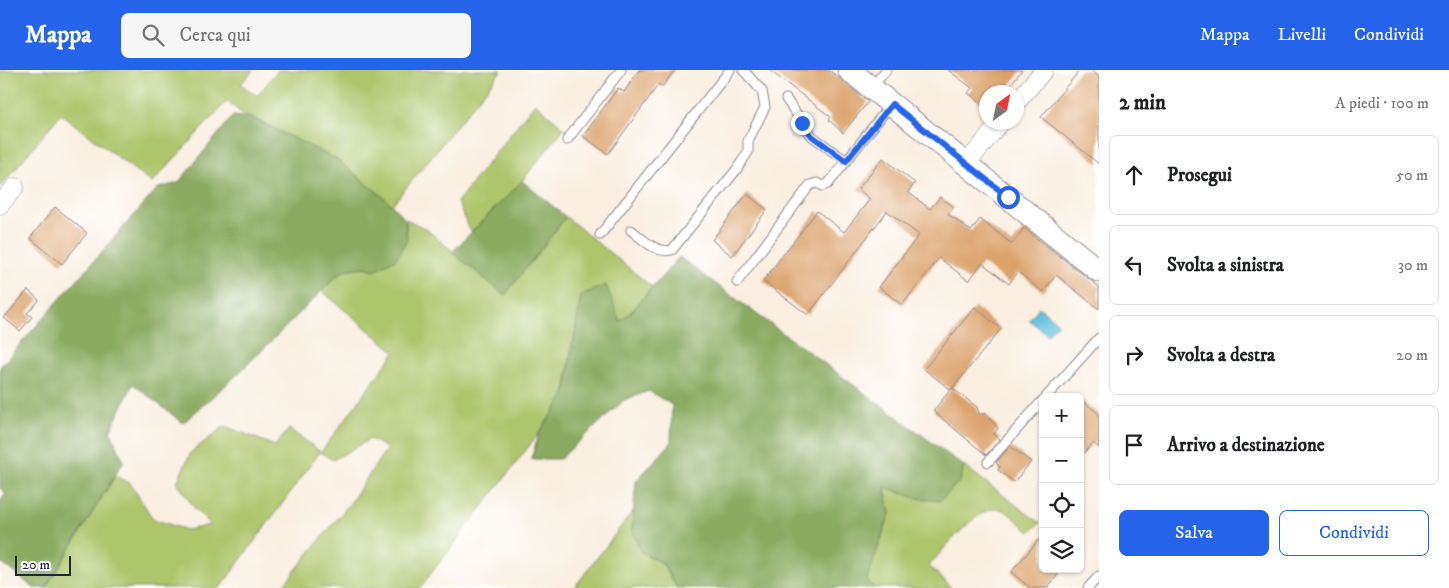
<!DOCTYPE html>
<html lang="it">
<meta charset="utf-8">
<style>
:root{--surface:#fff;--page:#f6f6f6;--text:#202124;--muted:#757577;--line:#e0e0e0;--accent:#2563eb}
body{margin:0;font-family:"IM FELL DW Pica",serif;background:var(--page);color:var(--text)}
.controls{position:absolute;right:15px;bottom:15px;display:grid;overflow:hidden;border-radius:8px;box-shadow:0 1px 4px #0004}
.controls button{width:45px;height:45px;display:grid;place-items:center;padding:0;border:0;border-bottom:1px solid var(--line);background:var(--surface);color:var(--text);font:25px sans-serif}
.compass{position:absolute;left:979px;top:15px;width:45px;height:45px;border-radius:50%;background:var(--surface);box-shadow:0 1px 4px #0004;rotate:33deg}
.scale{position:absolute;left:15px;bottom:12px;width:56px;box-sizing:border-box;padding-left:5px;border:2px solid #22223b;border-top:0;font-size:14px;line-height:18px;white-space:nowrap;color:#22223b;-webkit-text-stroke:4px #fff;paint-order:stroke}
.stop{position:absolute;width:15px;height:15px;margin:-11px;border:4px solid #2563eb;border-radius:50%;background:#fff}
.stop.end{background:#2563eb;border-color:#fff;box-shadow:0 1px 5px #0008}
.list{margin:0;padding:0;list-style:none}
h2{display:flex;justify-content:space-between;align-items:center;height:65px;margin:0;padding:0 20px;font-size:21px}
h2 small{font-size:16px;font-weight:400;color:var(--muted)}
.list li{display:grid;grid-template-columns:32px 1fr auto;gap:15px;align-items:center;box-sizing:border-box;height:80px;margin:0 10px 10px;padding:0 10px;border:1px solid var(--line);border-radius:8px}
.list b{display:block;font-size:19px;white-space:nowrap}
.list em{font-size:16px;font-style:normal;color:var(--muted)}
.actions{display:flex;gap:10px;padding:15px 20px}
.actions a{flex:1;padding:11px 0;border:1px solid var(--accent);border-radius:8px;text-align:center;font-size:18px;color:var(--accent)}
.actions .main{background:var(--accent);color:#fff}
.icon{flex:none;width:28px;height:28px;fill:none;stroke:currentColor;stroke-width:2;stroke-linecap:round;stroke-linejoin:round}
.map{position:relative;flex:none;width:1099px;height:518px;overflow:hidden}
header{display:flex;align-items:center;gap:30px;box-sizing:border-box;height:70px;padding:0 25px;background:var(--accent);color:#fff}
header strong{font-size:24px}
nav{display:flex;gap:28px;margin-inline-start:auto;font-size:18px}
.search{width:350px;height:45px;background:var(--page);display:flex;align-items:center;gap:12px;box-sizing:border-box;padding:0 18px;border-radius:8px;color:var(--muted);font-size:19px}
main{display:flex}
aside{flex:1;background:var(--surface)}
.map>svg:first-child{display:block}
.green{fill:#adc66c;stroke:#687454}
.forest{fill:#8aab60;stroke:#56664e}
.water{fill:#59bbd8;stroke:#3e6e8a}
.building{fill:#dba26b}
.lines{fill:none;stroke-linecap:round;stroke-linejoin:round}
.service-casing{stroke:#8e888d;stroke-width:11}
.minor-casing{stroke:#8e888d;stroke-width:19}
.tertiary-casing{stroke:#8e888d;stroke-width:24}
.service{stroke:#fff;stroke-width:9}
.minor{stroke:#fff;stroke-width:18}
.tertiary{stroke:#fff;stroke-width:22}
.route{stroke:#2563eb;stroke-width:6}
</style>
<header>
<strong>Mappa</strong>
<div class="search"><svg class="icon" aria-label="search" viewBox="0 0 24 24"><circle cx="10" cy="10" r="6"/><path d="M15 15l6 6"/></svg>Cerca qui</div>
<nav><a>Mappa</a><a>Livelli</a><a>Condividi</a></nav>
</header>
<main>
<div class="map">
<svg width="1099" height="518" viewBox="0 0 1099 518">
<rect width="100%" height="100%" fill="#fff"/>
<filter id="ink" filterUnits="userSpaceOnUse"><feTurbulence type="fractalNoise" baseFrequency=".02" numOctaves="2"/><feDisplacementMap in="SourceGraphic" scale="10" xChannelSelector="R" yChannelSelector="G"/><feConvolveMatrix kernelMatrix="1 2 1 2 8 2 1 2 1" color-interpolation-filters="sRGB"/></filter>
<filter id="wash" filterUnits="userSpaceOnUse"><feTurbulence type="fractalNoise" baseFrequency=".0096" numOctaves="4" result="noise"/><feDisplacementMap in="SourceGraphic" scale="20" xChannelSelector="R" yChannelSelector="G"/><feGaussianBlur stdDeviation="1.12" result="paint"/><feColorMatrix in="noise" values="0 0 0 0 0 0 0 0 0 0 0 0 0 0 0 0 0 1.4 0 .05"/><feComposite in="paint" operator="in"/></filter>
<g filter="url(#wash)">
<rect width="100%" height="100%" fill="#f9eedf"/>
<g class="green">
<path d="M0 0H253L241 14 257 26 278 0H502L392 135 336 89 252 48 246 47 227 31 152 113 61 44 0 117Z"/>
<path d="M535 33 564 58 522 111 471 162 457 132Z"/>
<path d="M566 147 652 217 632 241 620 251 572 271 565 325 539 363 420 518H281L351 432 387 378 370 369 333 390 320 382 220 518H46L115 406 130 413 153 449 187 460 211 455 195 439 177 412 191 382 225 356 275 376 289 359 321 382 395 282 322 221C339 204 348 191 375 200L407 170 406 149 426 159 505 225Z"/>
<path d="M964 396 1040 453 1030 462C1022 456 1013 445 1003 440 983 429 941 482 929 496L952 518H874L867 510 890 443 885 417 916 428 960 411Z"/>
<path d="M633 441 632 459 640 481 663 494 677 518H574Z"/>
</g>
<g class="forest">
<path d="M233 46 252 48 336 89 387 130 405 149 407 170 396 189 375 200 365 197 343 200 239 303 183 353 133 314 110 361 124 391 46 518H34L0 492V432L6 423 0 418V297L158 118 178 113Z"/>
<path d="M522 111 566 147 505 225 452 182Z"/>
<path d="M679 187 964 396 960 411 940 431 916 428 885 417 890 443 867 510 874 518H677L663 494 640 481 632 459 636 411 671 373 672 335 649 321 624 330 560 389H531L539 363 565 325 581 225 606 215 620 251 632 241Z"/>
</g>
<path class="water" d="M1039 237 1058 253 1048 265 1029 250Z"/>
<g id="blocks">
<g class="building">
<path d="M639 0H675L662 17 659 14 608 84 583 66 618 18 624 22Z"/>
<path d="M769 0H829L868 32 843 63 829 50 831 47Z"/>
<path d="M948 0H1022L1005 22H986V37L968 23 972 18Z"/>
<path d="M1080 0H1091L1099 7V94L1041 47Z"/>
<path d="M883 88 915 113 908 122 930 139 940 127 954 137 948 144 971 161 980 149 1012 174 1024 158 1099 217V239L1056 205 1043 222 1018 202 1009 214 982 193 969 211 939 188 902 235 879 217 919 165 887 141 808 245 763 211 817 141 844 162 870 129 858 119Z"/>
<path d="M747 124 767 140 732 186 712 170Z"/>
<path d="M55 137 87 163 62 194 30 168Z"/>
<path d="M28 220 39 230 27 243 32 247 20 261 4 248Z"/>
<path d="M975 237 1001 259 951 320 924 299Z"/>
<path d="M952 318 977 337 979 344H986L998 358 994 364 1000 369 986 385 933 341Z"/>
<path d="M1080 329 1099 344V378L1093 373 1080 388Z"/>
<path d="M1010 376 1031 392 1014 412 998 400 1000 397 996 393Z"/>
<path d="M1043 465V499H1063L1047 518H1030L1011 502Z"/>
</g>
</g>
</g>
<g filter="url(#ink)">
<use href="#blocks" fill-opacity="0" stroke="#8e888d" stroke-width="1"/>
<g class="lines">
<defs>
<g id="service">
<path d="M872 17 886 0"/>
<path d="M786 29 812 66 846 91"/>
<path d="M567 70 621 0"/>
<path d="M631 160C643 169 656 184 672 180L737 99 748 82V71L765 37 762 21 743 0"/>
<path d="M600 165 730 0"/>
<path d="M737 212 810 115 817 113 823 116 828 114 891 34"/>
<path d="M1046 327 1099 268"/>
<path d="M988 392 1043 330"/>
<path d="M1088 518 1099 506"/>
</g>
<g id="minor">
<path d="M1016 33 1044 0"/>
<path d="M967 93 1001 52"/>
<path d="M0 135 15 117"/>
</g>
<path id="tertiary" d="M849 0 1099 201"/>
</defs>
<use href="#service" class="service-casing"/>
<use href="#minor" class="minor-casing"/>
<use href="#tertiary" class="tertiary-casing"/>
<use href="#service" class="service"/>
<use href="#minor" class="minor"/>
<use href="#tertiary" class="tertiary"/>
</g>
</g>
<g class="lines" filter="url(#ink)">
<path class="route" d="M802 53 812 66 846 91 892 34 1008 127"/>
</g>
</svg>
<div class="controls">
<button>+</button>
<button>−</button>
<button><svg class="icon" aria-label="locate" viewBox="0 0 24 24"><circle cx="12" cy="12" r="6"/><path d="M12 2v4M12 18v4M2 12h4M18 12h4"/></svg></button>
<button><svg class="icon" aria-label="layers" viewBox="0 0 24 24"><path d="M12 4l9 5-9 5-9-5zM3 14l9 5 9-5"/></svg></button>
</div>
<svg class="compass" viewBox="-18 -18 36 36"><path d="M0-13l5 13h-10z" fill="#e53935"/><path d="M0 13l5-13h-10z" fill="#757577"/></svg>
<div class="scale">20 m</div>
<div class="stop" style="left:1008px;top:127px"></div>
<div class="stop end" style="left:802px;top:53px"></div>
</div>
<aside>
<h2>2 min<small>A piedi · 100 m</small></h2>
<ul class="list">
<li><svg class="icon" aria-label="ahead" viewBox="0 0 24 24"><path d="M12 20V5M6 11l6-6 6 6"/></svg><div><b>Prosegui</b></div><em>50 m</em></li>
<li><svg class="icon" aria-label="left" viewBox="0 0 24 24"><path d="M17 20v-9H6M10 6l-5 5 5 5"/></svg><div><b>Svolta a sinistra</b></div><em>30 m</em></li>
<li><svg class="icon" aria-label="right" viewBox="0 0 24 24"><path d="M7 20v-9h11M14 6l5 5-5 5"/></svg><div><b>Svolta a destra</b></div><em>20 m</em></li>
<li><svg class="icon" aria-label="arrive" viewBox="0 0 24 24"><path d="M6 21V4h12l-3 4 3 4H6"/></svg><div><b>Arrivo a destinazione</b></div></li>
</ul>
<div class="actions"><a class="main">Salva</a><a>Condividi</a></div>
</aside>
</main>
